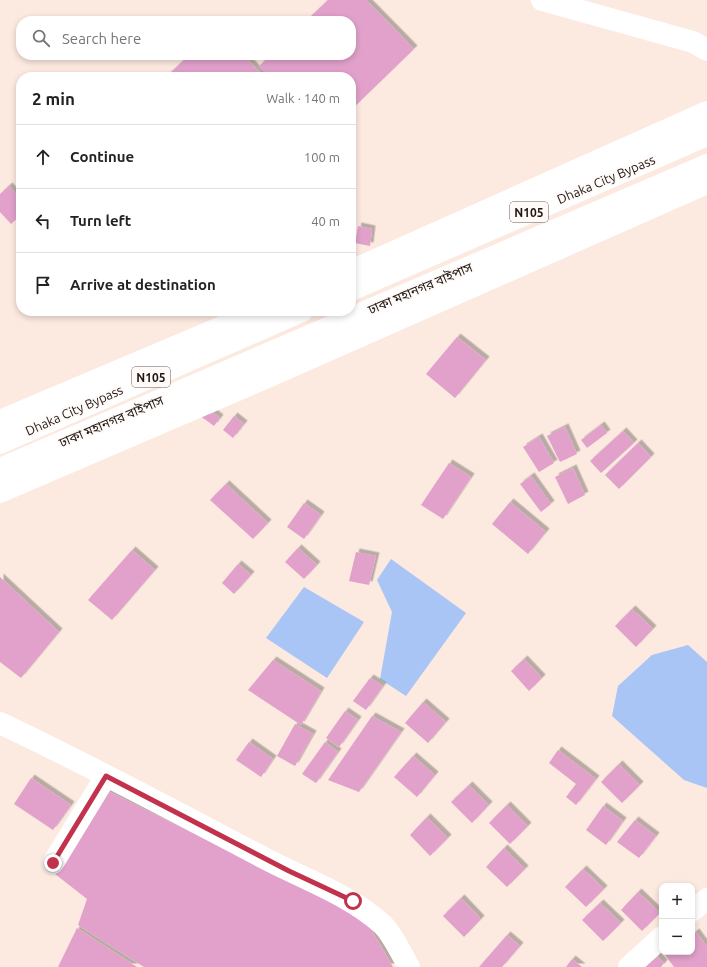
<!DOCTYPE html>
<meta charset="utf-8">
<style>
:root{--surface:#fff;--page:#f2f2f2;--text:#222;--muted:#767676;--line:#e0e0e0}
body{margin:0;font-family:Ubuntu,"Noto Sans Bengali",sans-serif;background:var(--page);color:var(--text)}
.controls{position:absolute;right:12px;bottom:12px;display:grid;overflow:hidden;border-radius:8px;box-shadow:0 2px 6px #0003}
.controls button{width:36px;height:36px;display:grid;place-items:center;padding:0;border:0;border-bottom:1px solid var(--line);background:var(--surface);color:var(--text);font:20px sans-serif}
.stop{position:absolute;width:12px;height:12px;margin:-9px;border:3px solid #c2324d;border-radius:50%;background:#fff}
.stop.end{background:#c2324d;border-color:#fff;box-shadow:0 1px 4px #0008}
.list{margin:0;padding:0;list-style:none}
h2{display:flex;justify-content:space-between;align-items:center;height:52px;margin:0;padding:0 16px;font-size:17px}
h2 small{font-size:13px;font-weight:400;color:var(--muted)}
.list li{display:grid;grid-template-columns:26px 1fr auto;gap:12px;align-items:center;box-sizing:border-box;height:64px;padding:0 16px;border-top:1px solid var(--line)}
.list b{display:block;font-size:15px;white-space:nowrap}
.list em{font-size:13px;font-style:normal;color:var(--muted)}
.icon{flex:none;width:22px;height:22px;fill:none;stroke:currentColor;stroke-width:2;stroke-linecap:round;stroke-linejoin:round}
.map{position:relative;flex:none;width:707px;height:967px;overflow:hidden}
.search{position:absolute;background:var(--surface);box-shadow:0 2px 6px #0003;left:16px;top:16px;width:340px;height:44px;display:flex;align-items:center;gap:10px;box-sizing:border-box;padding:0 14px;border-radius:16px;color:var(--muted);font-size:15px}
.panel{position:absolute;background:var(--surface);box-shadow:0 2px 6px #0003;left:16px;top:72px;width:340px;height:244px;border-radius:16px}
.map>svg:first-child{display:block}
.water{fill:#a8c5f5}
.building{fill:#e1a1cb;filter:url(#shadow)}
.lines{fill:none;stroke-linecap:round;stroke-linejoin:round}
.minor{stroke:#fff;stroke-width:22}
.major{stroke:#fff;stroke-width:22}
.highway{stroke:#fff;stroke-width:22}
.route{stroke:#c2324d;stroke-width:5}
.labels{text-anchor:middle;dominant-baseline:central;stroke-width:4;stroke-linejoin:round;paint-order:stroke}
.shield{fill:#fffaf7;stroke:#625a57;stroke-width:1}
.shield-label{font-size:12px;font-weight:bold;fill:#1e1612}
.street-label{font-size:13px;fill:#1e1612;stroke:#fffaf7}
</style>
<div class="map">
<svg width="707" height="967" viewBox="0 0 707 967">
<defs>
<filter id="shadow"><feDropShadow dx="3.5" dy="-3.5" stdDeviation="0" flood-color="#0004"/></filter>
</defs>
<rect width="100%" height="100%" fill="#fce9e0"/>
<g class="water">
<path d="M391 559 466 613 406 696 380 679 392 612 377 580Z"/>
<path d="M304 587 364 622 327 678 266 638Z"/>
<path d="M688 645 707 662V788L684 780 612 716 618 686 652 655Z"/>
</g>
<g class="building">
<path d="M328 0H366L414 49 351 110V77H270L259 66 271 55H351V21H306Z"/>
<path d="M189 55H243L264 77H166Z"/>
<path d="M9 186 21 199V215L11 224 0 212V194Z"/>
<path d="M358 226 372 229 370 246 355 243Z"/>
<path d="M457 337 486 360 455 398 426 374Z"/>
<path d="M205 406 220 418 214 426 199 415Z"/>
<path d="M234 416 244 424 233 438 223 430Z"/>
<path d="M601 425 607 433 587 448 581 440Z"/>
<path d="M565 427 577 454 560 462 547 436Z"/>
<path d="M623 431 634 443 601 473 590 461Z"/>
<path d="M539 437 554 463 539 472 523 447Z"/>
<path d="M638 443 651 457 619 489 605 475Z"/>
<path d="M449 463 471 477 443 519 421 505Z"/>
<path d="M573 468 585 495 568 504 555 477Z"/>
<path d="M531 476 551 504 541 512 520 484Z"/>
<path d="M226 484 268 523 253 539 210 500Z"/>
<path d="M510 502 546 532 528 554 492 524Z"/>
<path d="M304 503 321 515 304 539 287 527Z"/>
<path d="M298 548 317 565 304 579 285 562Z"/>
<path d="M132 550 155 570 112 620 88 600Z"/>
<path d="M356 552 376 556 369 585 349 581Z"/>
<path d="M238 564 251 575 234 594 222 583Z"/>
<path d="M0 577 59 632 21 678 0 662Z"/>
<path d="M632 609 653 629 636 647 615 626Z"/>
<path d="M524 659 542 678 529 691 511 671Z"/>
<path d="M273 660 321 691 301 725 248 690Z"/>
<path d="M370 678 383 686 366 710 353 701Z"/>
<path d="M423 702 446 722 428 743 405 723Z"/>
<path d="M345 711 358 720 339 747 326 738Z"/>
<path d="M372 716 401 732 359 792 328 780Z"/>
<path d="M295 724 313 734 295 766 277 756Z"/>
<path d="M249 742 273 759 261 777 236 760Z"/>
<path d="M325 742 338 752 316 783 302 774Z"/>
<path d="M558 750 596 779 576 805 566 797 576 784 549 763Z"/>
<path d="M413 756 435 775 417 797 394 777Z"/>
<path d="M619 764 640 785 622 803 601 782Z"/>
<path d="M31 778 71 805 53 830 14 804Z"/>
<path d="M469 785 489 805 472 823 451 802Z"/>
<path d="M108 791 365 919 393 967H144L78 925 87 899 55 874Z"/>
<path d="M507 805 528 826 510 844 489 823Z"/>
<path d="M603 806 623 821 606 845 586 830Z"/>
<path d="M427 817 448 838 430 856 410 835Z"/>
<path d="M635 820 656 836 639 858 617 842Z"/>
<path d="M504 848 525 869 507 887 486 867Z"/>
<path d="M583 869 604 889 586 907 565 887Z"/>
<path d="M638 892 660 913 642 931 621 910Z"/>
<path d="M461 898 481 919 464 937 443 916Z"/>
<path d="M600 903 621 923 603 941 582 920Z"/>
<path d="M77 928 137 967H58Z"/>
<path d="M696 932 707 947V967H674L665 955 670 952H692V935Z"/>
<path d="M507 935 520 946 502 967H479Z"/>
<path d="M656 955 664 963 661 967H644Z"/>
<path d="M572 959 582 967H566Z"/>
</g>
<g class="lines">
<g class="minor">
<path d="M542 0 693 42 707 50"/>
<path d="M0 723C89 765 176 812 264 858 304 879 348 894 382 924 392 933 402 955 409 967"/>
<path d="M53 863 106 776"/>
<path d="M692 911 707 899"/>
<path d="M629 967 662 937"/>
</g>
<g class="major">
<path d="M351 271 707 112"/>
<path d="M0 421 260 311"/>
<path d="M0 492 270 376 707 183"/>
</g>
<g class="highway">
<path d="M351 290 707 135"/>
<path d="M0 443 302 311"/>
<path d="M0 469 707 165"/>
</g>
</g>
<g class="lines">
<path class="route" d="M53 863 106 776 289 871 353 901"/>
</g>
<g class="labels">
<g class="shield">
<rect x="510" y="202" width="38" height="20" rx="3"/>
<rect x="132" y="367" width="38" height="20" rx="3"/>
</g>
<g class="shield-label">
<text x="529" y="212">N105</text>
<text x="151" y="377">N105</text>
</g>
<g class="street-label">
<text transform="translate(606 179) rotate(-23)">Dhaka City Bypass</text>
<text transform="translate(420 288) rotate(-23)">ঢাকা মহানগর বাইপাস</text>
<text transform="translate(74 410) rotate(-24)">Dhaka City Bypass</text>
<text transform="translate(111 421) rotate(-23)">ঢাকা মহানগর বাইপাস</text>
</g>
</g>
</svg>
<div class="controls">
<button>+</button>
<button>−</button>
</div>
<div class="stop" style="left:353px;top:901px"></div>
<div class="stop end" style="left:53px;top:863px"></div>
<div class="search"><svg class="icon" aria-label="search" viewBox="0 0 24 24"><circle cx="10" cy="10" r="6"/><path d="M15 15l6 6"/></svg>Search here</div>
<section class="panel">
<h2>2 min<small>Walk · 140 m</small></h2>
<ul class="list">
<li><svg class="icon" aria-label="ahead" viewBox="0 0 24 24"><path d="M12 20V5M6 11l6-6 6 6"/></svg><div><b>Continue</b></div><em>100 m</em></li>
<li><svg class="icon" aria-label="left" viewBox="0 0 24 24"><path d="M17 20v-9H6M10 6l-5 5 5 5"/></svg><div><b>Turn left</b></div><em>40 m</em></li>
<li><svg class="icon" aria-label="arrive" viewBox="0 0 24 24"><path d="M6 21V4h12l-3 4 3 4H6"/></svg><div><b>Arrive at destination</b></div></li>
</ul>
</section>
</div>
